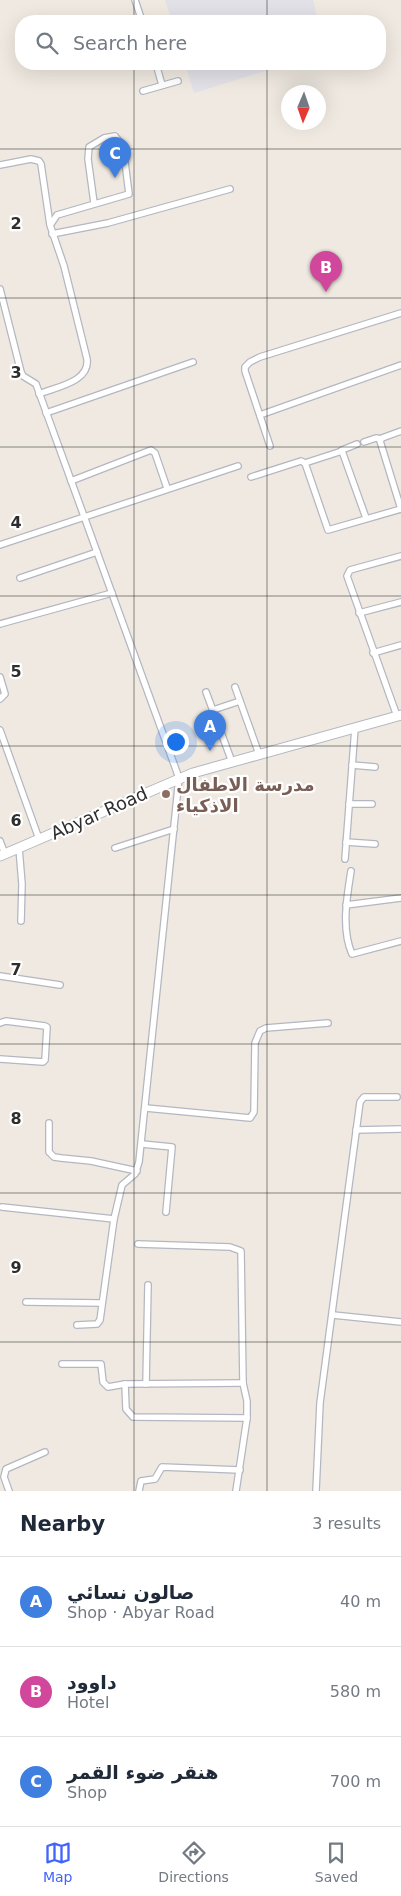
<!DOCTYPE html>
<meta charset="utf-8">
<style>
:root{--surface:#fff;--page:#f2f2f3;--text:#1f2937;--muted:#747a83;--line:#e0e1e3;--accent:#4264fb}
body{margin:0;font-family:"DejaVu Sans","Noto Sans Arabic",sans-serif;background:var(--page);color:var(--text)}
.compass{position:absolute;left:281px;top:85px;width:45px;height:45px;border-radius:50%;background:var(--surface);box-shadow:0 5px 20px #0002;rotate:182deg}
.you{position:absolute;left:175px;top:741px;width:18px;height:18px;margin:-12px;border:4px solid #fff;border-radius:50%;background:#1a73e8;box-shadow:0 0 0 8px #1a73e833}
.badge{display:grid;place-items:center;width:32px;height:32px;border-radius:50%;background:var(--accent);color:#fff;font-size:16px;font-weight:700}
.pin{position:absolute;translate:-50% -41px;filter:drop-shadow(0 1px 2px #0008)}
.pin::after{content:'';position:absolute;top:26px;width:18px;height:15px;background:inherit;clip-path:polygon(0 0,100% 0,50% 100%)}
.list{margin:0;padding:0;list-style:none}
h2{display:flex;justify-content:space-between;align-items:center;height:65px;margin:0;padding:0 20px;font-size:21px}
h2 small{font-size:16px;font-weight:400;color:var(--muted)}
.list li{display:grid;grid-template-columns:32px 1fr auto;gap:15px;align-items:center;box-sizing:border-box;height:90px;padding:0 20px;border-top:1px solid var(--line)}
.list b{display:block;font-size:19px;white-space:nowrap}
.list p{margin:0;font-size:16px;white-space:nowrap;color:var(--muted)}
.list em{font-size:16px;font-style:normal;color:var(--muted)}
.icon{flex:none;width:28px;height:28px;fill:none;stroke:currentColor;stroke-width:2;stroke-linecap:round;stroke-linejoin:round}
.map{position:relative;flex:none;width:401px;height:1491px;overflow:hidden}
.search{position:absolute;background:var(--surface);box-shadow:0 5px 20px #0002;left:15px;right:15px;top:15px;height:55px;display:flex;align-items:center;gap:12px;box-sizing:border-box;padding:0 18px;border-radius:20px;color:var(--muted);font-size:19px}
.sheet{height:335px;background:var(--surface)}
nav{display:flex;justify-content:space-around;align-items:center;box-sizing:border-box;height:70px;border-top:1px solid var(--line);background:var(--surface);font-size:14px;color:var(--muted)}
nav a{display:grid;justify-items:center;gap:2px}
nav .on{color:var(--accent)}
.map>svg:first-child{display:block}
.industrial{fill:#e3e1e8}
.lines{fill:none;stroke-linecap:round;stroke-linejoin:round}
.minor-casing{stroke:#b4b7c1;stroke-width:8}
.secondary-casing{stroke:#b4b7c1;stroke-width:11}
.minor{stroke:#fff;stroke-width:5.5}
.secondary{stroke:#fff;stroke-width:9}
.grid{fill:none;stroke:#2e2e2e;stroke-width:1;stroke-opacity:0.55}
.education-dot{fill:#8d6e63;stroke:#fff;stroke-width:2}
.labels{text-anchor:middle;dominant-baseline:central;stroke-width:4.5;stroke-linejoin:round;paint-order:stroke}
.education-label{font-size:18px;font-weight:bold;fill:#785e54;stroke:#fff;text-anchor:start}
.street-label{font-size:18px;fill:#2e2e2e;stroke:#fff}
.grid-label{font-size:16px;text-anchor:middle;font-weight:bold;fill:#2e2e2e;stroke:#fff;stroke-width:4.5;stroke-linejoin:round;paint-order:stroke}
</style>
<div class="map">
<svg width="401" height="1491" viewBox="0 0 401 1491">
<rect width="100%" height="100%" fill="#efe9e1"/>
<g class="industrial">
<path d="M165 0H313L318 21H172Z"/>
<path d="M185 64H288L194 93Z"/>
</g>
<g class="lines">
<defs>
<g id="minor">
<path d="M135 0 142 21"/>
<path d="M156 64 162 85"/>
<path d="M143 91 178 81"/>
<path d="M0 165 31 159 39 161 41 164 50 225 64 266 87 359C90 382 56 387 39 394"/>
<path d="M51 224 57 215 129 194 123 146 115 136 104 138 89 147 88 159 94 203"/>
<path d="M52 234 108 223 230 189"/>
<path d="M0 289 21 372 23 376 36 384 179 778 139 1162 135 1174 122 1185 114 1219 100 1320 97 1324 77 1325"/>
<path d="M46 413 193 362"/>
<path d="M260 415 401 365"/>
<path d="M364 442 376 438 381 439"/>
<path d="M270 446 245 371V367L250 362 260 357 401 313"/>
<path d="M342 450 357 444"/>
<path d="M251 477 301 461 305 463"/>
<path d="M71 481 151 450 155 453 167 488"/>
<path d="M401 509 380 441 382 438 401 431"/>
<path d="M366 518 342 451 305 463 328 530 401 509"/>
<path d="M0 545 238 466"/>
<path d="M20 578 97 552"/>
<path d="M359 613 401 602"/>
<path d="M0 624 112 593"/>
<path d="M373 653 401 645"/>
<path d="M0 677 5 694 0 699"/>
<path d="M235 687 259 754"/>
<path d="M206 692 232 762"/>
<path d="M213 710 240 701"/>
<path d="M397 716 347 576 350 570 401 556"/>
<path d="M0 730 39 839"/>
<path d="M352 765 375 767"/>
<path d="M349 804H372"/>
<path d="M0 841 5 854"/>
<path d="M346 842 375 844"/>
<path d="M19 848 22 884 21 921"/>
<path d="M115 848 174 829"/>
<path d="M345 859 355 728"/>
<path d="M351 871C347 896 341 929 352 954L401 941"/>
<path d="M346 905 401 898"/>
<path d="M0 976 60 985"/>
<path d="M0 1023 6 1021 45 1026 47 1027 45 1060 43 1062 0 1059"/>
<path d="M146 1108 250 1118 254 1112 255 1043 260 1031 266 1028 328 1023"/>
<path d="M49 1123V1152L54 1157 61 1158 91 1161 137 1171"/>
<path d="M356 1130 401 1129"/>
<path d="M142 1144 172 1147 166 1212"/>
<path d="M2 1207 114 1219"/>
<path d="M138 1244 230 1247 241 1251 243 1383 247 1401V1418L236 1491"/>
<path d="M26 1302 101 1303"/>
<path d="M333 1315 401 1322"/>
<path d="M62 1364H101L103 1382 108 1387 125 1384 243 1383"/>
<path d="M125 1384 126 1409 133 1417 247 1418"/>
<path d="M146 1384 148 1285"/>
<path d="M9 1491 4 1477 6 1469 45 1452"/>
<path d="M139 1491 141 1481 155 1479 162 1467 240 1470"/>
<path d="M316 1491 320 1403 360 1102 364 1097H397"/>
</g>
<path id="secondary" d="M0 856 193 773 401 715"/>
</defs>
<use href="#minor" class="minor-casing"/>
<use href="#secondary" class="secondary-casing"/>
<use href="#minor" class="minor"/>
<use href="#secondary" class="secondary"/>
</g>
<path class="grid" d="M134 0V21M267 0V21M134 64V1491M267 64V1491M0 149H401M0 298H401M0 447H401M0 596H401M0 746H401M0 895H401M0 1044H401M0 1193H401M0 1342H401"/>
<circle class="education-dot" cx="166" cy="794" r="5"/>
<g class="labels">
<g class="education-label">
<text x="176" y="784">مدرسة الاطفال<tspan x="176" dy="21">الاذكياء</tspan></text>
</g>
<g class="street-label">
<text transform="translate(99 813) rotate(-24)">Abyar Road</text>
</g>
</g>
<g class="grid-label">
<text x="16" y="229">2</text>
<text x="16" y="378">3</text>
<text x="16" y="528">4</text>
<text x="16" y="677">5</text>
<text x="16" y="826">6</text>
<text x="16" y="975">7</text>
<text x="16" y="1124">8</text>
<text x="16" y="1273">9</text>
</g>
</svg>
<svg class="compass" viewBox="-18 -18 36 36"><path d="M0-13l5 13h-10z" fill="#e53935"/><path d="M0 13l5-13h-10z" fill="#747a83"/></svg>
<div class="you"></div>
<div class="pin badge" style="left:210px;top:751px;background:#3f7fe0">A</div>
<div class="pin badge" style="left:326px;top:292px;background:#d1479c">B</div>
<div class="pin badge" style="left:115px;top:178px;background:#3f7fe0">C</div>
<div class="search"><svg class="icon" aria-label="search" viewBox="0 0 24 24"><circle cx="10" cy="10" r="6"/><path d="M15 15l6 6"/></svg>Search here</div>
</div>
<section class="sheet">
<h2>Nearby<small>3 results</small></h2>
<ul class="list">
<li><span class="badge" style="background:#3f7fe0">A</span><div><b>صالون نسائي</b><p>Shop · Abyar Road</p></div><em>40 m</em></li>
<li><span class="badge" style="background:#d1479c">B</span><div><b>داوود</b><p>Hotel</p></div><em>580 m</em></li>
<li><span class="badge" style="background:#3f7fe0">C</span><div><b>هنقر ضوء القمر</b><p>Shop</p></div><em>700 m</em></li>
</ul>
</section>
<nav>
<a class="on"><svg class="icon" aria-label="map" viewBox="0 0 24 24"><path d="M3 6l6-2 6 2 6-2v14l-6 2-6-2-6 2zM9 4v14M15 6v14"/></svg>Map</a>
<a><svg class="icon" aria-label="directions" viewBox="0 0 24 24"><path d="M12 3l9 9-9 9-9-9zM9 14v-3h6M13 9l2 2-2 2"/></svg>Directions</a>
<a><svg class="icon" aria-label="saved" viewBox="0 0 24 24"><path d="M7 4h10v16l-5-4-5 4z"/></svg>Saved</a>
</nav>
